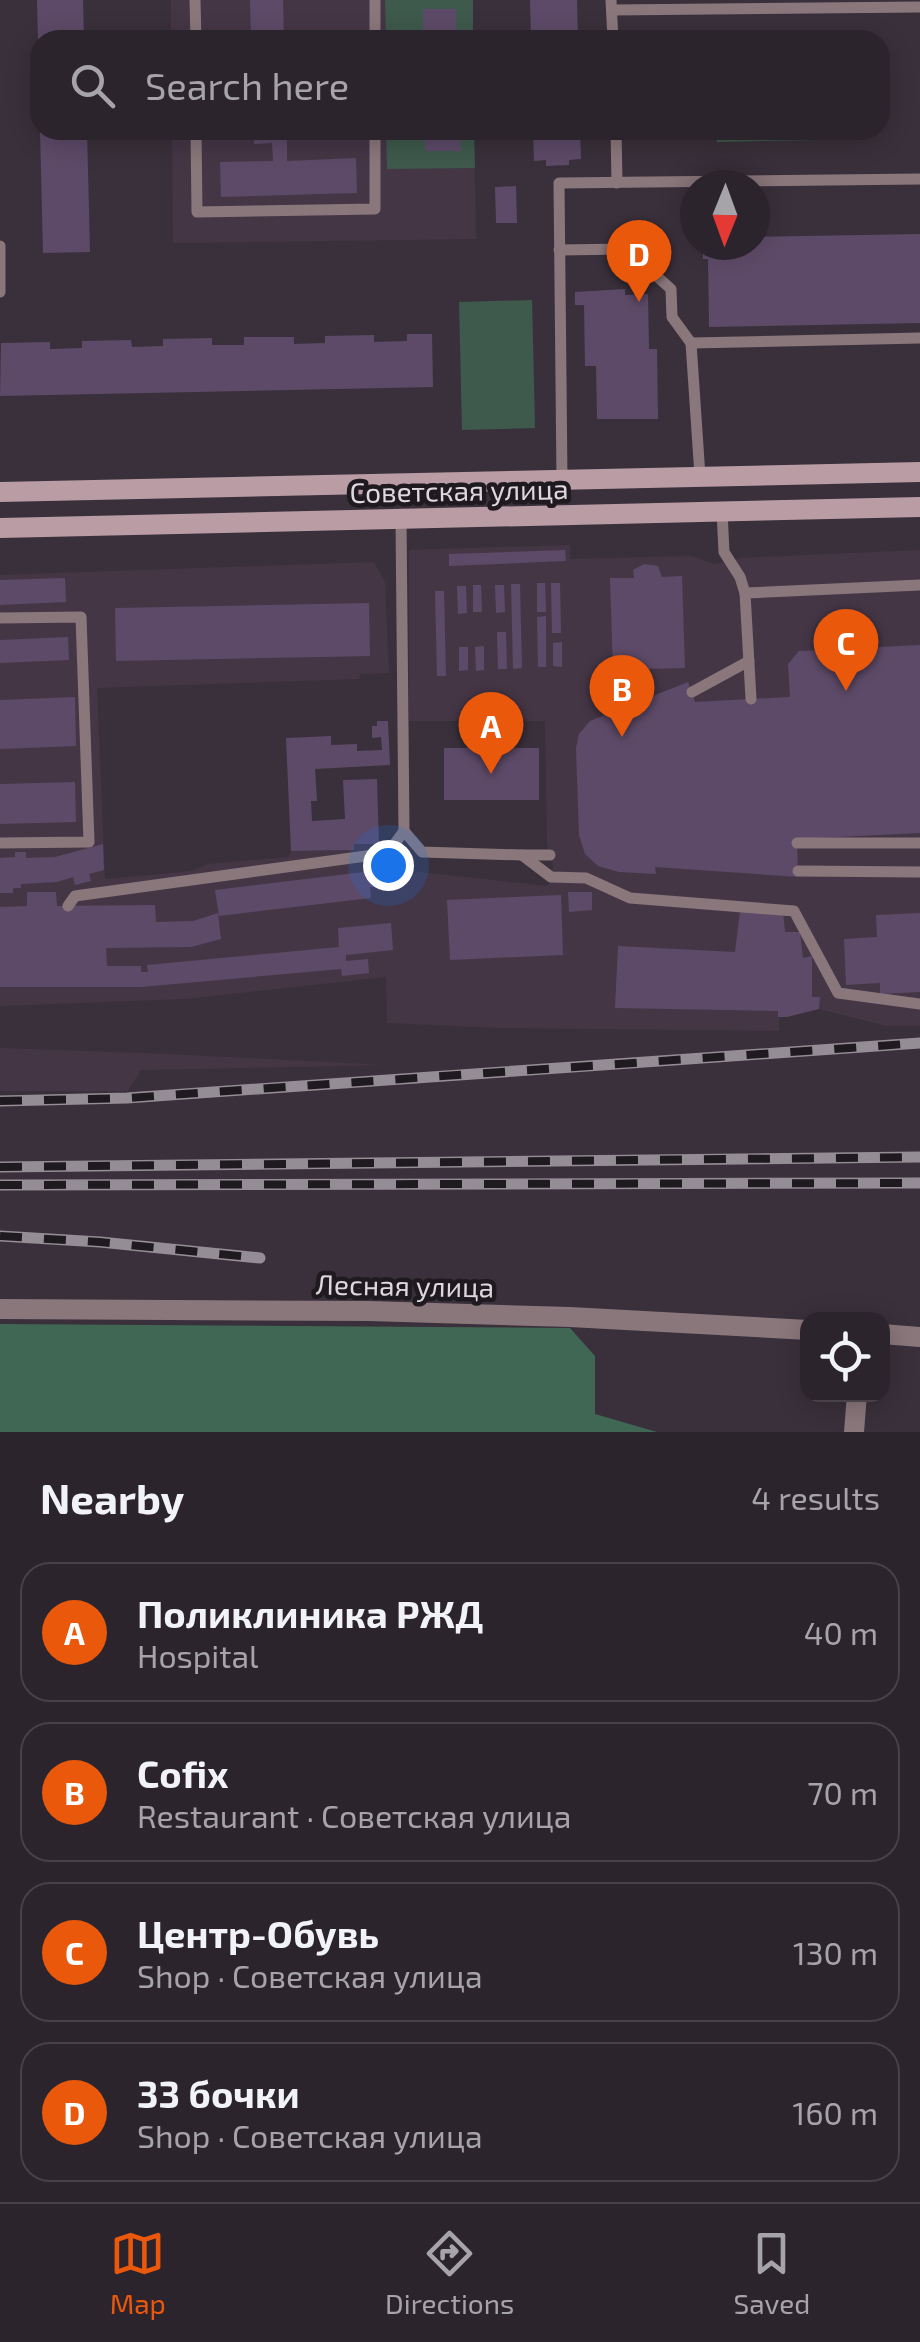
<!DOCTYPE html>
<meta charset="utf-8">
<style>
:root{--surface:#2c242c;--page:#342c34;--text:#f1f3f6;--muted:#a6a4a9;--line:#484148;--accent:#ea580c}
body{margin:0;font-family:"Exo 2",sans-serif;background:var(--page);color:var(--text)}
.controls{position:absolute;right:30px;bottom:30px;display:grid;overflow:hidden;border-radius:20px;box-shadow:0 5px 25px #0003}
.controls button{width:90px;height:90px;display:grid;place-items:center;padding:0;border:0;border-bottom:2px solid var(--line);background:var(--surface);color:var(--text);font:50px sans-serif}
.compass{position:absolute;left:680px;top:170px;width:90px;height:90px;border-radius:50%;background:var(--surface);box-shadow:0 5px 25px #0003;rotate:181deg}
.you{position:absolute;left:388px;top:865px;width:35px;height:35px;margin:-25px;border:8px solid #fff;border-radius:50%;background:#1a73e8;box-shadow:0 0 0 15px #1a73e833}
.badge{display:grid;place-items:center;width:65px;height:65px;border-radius:50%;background:var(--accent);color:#fff;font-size:32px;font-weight:700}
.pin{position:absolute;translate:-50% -82px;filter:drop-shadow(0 2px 5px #0008)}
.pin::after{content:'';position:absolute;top:52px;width:35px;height:30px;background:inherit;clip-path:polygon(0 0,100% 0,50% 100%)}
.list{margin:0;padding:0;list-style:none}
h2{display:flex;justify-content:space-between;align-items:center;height:130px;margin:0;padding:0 40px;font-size:42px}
h2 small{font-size:32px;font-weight:400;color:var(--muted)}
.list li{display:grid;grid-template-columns:65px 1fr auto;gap:30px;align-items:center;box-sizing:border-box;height:140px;margin:0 20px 20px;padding:0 20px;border:2px solid var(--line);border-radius:30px}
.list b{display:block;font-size:38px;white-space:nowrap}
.list p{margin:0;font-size:32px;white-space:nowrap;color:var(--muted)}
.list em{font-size:32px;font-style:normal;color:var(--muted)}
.icon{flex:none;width:55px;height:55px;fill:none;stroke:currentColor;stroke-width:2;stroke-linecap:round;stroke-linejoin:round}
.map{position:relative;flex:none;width:920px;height:1432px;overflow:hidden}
.search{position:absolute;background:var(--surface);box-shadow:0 5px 25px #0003;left:30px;right:30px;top:30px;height:110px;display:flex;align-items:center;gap:25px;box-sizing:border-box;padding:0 35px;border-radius:30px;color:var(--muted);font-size:38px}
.sheet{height:770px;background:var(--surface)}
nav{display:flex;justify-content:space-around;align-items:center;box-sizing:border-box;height:140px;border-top:2px solid var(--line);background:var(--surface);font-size:28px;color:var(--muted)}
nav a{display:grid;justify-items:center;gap:5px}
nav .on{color:var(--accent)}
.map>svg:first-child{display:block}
.built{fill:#453646}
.green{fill:#3e5a4c}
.forest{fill:#406753}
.building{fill:#5d4a68}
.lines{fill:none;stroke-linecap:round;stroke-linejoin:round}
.lane{stroke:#8a777c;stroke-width:11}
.street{stroke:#8a777c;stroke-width:20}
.secondary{stroke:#ba9ca4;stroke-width:20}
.rail-casing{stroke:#958d96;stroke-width:11}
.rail{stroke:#1f1a1f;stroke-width:8;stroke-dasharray:22;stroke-linecap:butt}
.labels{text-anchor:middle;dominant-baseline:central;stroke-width:9;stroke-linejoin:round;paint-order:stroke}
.street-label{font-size:28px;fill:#ded7de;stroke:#1f1a1f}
</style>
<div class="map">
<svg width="920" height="1432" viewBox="0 0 920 1432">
<rect width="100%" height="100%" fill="#3a303b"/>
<g class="built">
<rect x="171" y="0" width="302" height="40"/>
<path d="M172 130H474L476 239 173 243Z"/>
<path d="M570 545V559L692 556 714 564 742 558 920 550V1026H887L819 1009 779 1017V1031L500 1028 387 1023 386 977 184 999 0 1006V575L374 562 385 582 389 673 361 674 359 679 97 688 105 879 192 871 208 864 289 857 291 851 354 850V844H379L403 850 401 870 548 886 553 867 547 843 545 721H409V550Z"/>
<path d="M0 1048 168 1054 385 1065 141 1070 128 1091H0Z"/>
</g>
<g class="green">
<path d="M385 0H473V40H456L455 9H423V40H386Z"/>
<path d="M386 130H425L426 151H460L461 130H474L475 168 387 169Z"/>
<path d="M716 130H819V140L717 142Z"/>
<path d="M532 300 535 428 462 430 459 302Z"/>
</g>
<path class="forest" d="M0 1324 570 1328 595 1356V1414L657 1432H0Z"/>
<g class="building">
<path d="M37 0H83L84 40H38Z"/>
<path d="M250 0H283L284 40H251Z"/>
<path d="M530 0H577L578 40H531Z"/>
<rect x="423" y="9" width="33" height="31"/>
<path d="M40 130H87L90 252 43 253Z"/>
<path d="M254 130H287V161L356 158 357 193 221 197 220 162 273 161 272 143 254 144Z"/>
<rect x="425" y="130" width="36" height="21"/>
<path d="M533 130H580L581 159 569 160V165L546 166V160L534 161Z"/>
<path d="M516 186 517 223H496L495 187Z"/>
<path d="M920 234V323L709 327 708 259H703V245H755V237Z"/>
<path d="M625 289V295L648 294 649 349H657L658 419H597L596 366H585L584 305H575V292Z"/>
<path d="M407 334H432L433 387 0 396 1 343 50 342V349L82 348V341L131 340 132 347 163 346V339L212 338V345H244V337H294V344L325 343V336L374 335V342L407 341Z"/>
<path d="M565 550 566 561 449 566V554Z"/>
<path d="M644 564 658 566 662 577 682 576 685 668 613 670 610 578H634L633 570Z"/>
<path d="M65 578 66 602 0 605V580Z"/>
<path d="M537 583H545L546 612H537Z"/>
<path d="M551 583H560L561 633H552Z"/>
<path d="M511 584H520L522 668 513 669Z"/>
<path d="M473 585H481L482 612H473Z"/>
<path d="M495 585H504L505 612 496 613Z"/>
<path d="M457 586H466L467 613 458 614Z"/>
<path d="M435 591H444L446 676H437Z"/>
<path d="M369 603 370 656 116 661 115 608Z"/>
<path d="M546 616V667H538L537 617Z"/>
<path d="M497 632H506L507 669H498Z"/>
<path d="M68 637 69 660 0 663V640Z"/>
<path d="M562 642V667L553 666V643Z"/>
<path d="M920 645V833L797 839 798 877 655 867 656 874 619 872 598 866 585 854 579 835 576 748 579 734 590 721 688 682 695 702 790 697 788 664 799 651Z"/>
<path d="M484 646V670L476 671 475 647Z"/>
<path d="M459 647H468V670L459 671Z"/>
<path d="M75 697 76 746 0 749V700Z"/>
<path d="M377 721H388L390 765 315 769 317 801H311L312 821 345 819 343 780 377 779 379 844H354V850L291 851 286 738 331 736V745L357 744V751L382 750 381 737 372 738V726H377Z"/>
<rect x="444" y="748" width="95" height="52"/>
<path d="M75 782 76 822 0 824V784Z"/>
<path d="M103 844 104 870 89 874 91 881 75 885 73 877 57 882 21 884V888H13V893H0V858L15 857V852H26V858L55 857Z"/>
<path d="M372 871 374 887H370L371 898 219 916 215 890Z"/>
<path d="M27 892H56L57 906 155 905 156 922 193 921 218 913 221 939 191 947 106 948 107 966H141V972H148L147 965 339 947 338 928 391 923 393 950 346 955V961L368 959 369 973 342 976 341 969 141 987H0V907L27 906Z"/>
<path d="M568 892H592V910L569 912Z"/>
<path d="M561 895 563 955 450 960 447 900Z"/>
<path d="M740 911H783L785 932H800L803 958 812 956V997H820L819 1009 787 1017H778V1011L615 1008 618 946 735 952Z"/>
<path d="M920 913V992L880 994V983L846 985 844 939 877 937 876 915Z"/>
</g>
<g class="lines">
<g class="lane">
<path d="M195 0 196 40"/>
<path d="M375 0V40"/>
<path d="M611 0 613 40"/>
<path d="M612 10 920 7"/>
<path d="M196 130 197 212 375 209V130"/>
<path d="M616 130 617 183"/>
<path d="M0 246V292"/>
<path d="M559 250 626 249 671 289 672 317 691 343 700 476"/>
<path d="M691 343 920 338"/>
<path d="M562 480 559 183 920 179"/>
<path d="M722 511 724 552 740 577 745 593 751 699"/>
<path d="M401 519 404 831 422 852 522 855 551 877 586 878 630 898 794 911 838 993 920 1004"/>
<path d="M745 593 920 585"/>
<path d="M0 618 81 617 89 842 0 843"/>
<path d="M692 692 749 661"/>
<path d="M797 843H920"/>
<path d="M522 855H550"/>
<path d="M798 871 920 872"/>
<path d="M68 906 75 896 388 853 404 831"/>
</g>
<g class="street">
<path d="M0 1309 369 1311 570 1317 808 1330"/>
<path d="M882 1334 920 1337"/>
<path d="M854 1432 857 1394"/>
</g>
<g class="secondary">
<path d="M0 492 920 472"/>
<path d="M0 528 920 507"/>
</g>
<defs>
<g id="rail">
<path d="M0 1101 127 1098 920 1043"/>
<path d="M0 1167 920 1157"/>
<path d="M0 1185 920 1183"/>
<path d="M0 1236 100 1242 260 1258"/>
</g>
</defs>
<use href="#rail" class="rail-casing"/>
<use href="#rail" class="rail"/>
</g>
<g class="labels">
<g class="street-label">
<text transform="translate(459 490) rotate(-1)">Советская улица</text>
<text transform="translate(405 1285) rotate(1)">Лесная улица</text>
</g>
</g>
</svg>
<div class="controls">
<button><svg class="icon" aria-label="locate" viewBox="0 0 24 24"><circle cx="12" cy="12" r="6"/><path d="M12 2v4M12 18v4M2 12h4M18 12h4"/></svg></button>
</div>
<svg class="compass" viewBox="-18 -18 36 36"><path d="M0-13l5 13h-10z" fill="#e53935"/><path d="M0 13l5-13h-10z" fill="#a6a4a9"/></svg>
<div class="you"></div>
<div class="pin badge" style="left:491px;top:774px">A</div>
<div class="pin badge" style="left:622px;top:737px">B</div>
<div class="pin badge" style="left:846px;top:691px">C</div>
<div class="pin badge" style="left:639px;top:302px">D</div>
<div class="search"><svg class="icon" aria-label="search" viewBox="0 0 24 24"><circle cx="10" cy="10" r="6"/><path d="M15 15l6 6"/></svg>Search here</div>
</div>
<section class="sheet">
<h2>Nearby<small>4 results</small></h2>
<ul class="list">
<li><span class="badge">A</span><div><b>Поликлиника РЖД</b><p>Hospital</p></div><em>40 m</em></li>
<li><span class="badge">B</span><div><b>Cofix</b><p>Restaurant · Советская улица</p></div><em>70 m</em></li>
<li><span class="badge">C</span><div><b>Центр-Обувь</b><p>Shop · Советская улица</p></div><em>130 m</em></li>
<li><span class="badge">D</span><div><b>33 бочки</b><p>Shop · Советская улица</p></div><em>160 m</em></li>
</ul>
</section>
<nav>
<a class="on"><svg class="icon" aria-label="map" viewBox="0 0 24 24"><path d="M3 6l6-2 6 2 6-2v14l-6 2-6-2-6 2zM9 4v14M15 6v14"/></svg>Map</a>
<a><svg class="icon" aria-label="directions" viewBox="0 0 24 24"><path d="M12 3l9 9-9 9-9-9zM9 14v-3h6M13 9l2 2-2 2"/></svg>Directions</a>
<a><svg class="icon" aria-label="saved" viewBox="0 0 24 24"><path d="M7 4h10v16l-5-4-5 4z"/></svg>Saved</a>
</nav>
